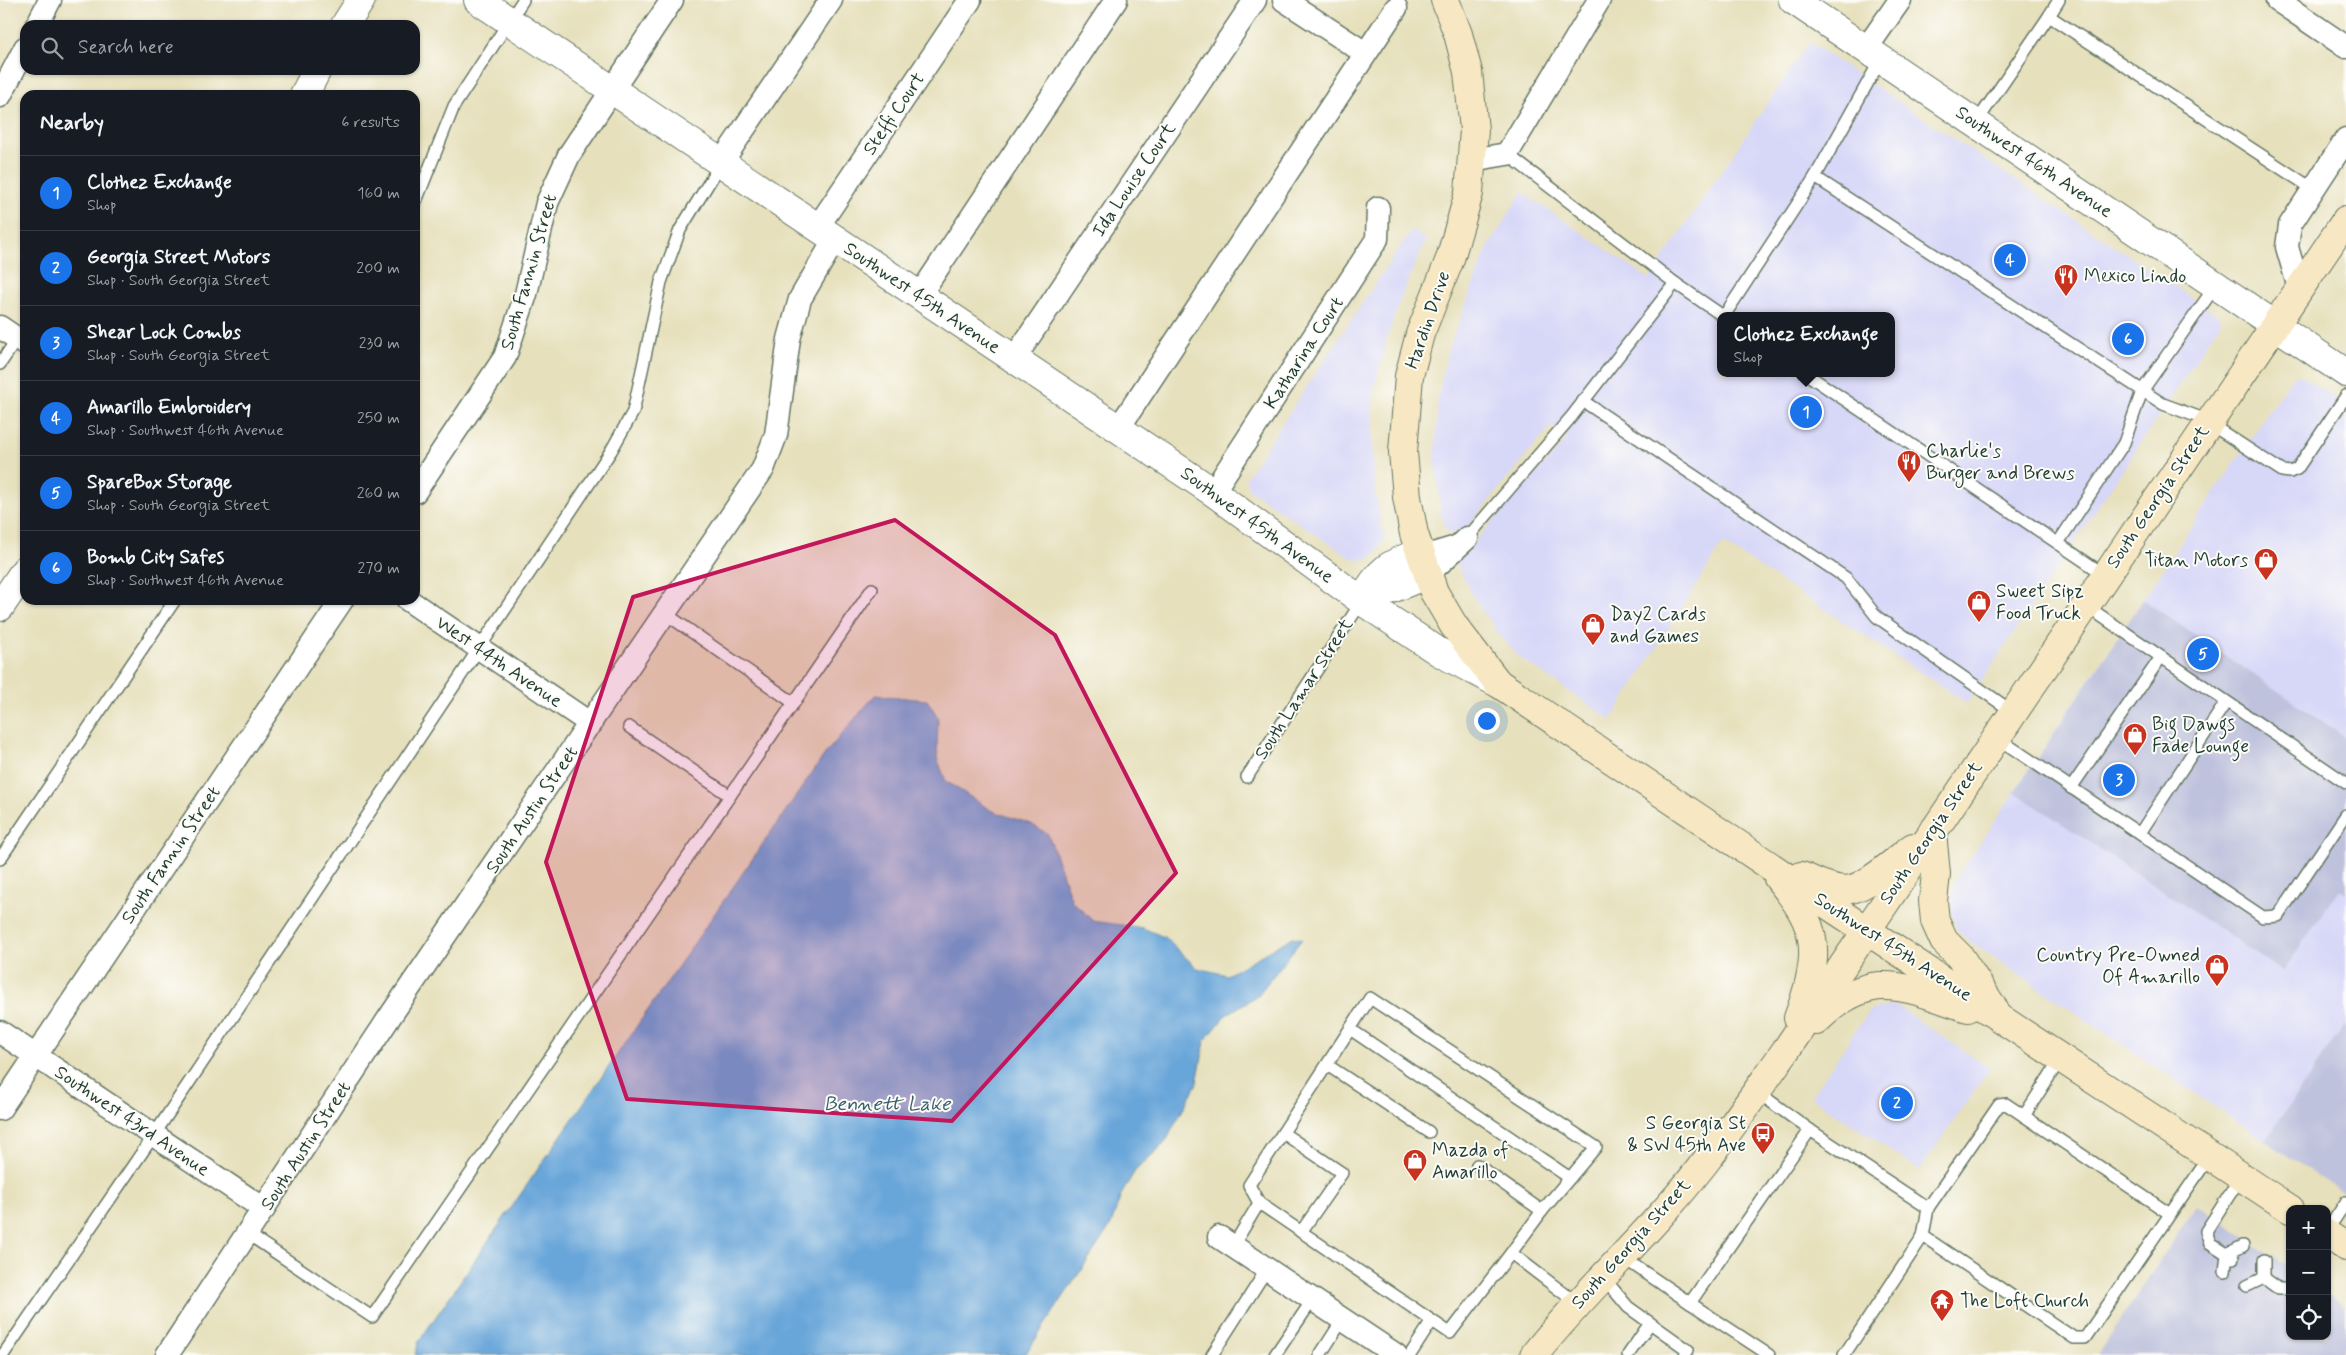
<!DOCTYPE html>
<meta charset="utf-8">
<style>
:root{--surface:#171b24;--page:#242831;--text:#f1f3f6;--muted:#9ea1a6;--line:#363941;--accent:#1a73e8}
body{margin:0;font-family:Mynerve,sans-serif;background:var(--page);color:var(--text)}
.controls{position:absolute;right:15px;bottom:15px;display:grid;overflow:hidden;border-radius:10px;box-shadow:0 1px 4px #0004}
.controls button{width:45px;height:45px;display:grid;place-items:center;padding:0;border:0;border-bottom:1px solid var(--line);background:var(--surface);color:var(--text);font:25px sans-serif}
.you{position:absolute;left:1486px;top:720px;width:18px;height:18px;margin:-12px;border:4px solid #fff;border-radius:50%;background:#1a73e8;box-shadow:0 0 0 8px #1a73e833}
.badge{display:grid;place-items:center;width:32px;height:32px;border-radius:50%;background:var(--accent);color:#fff;font-size:16px;font-weight:700}
.pin{position:absolute;translate:-50% -50%;border:2px solid #fff;box-shadow:0 1px 5px #0006}
.popup{position:absolute;left:1717px;top:312px;width:178px;height:65px;box-sizing:border-box;display:grid;place-content:center;border-radius:10px;background:var(--surface);filter:drop-shadow(0 1px 4px #0005);font-size:16px;white-space:nowrap;color:var(--muted)}
.popup b{font-size:19px;color:var(--text)}
.popup::after{content:'';position:absolute;left:50%;top:100%;margin-left:-10px;border:10px solid transparent;border-top-color:var(--surface)}
.list{margin:0;padding:0;list-style:none}
h2{display:flex;justify-content:space-between;align-items:center;height:65px;margin:0;padding:0 20px;font-size:21px}
h2 small{font-size:16px;font-weight:400;color:var(--muted)}
.list li{display:grid;grid-template-columns:32px 1fr auto;gap:15px;align-items:center;box-sizing:border-box;height:75px;padding:0 20px;border-top:1px solid var(--line)}
.list b{display:block;font-size:19px;white-space:nowrap}
.list p{margin:0;font-size:16px;white-space:nowrap;color:var(--muted)}
.list em{font-size:16px;font-style:normal;color:var(--muted)}
.icon{flex:none;width:28px;height:28px;fill:none;stroke:currentColor;stroke-width:2;stroke-linecap:round;stroke-linejoin:round}
.map{position:relative;flex:none;width:2346px;height:1355px;overflow:hidden}
.search{position:absolute;background:var(--surface);box-shadow:0 1px 4px #0004;left:20px;top:20px;width:400px;height:55px;display:flex;align-items:center;gap:12px;box-sizing:border-box;padding:0 18px;border-radius:15px;color:var(--muted);font-size:19px}
.panel{position:absolute;background:var(--surface);box-shadow:0 1px 4px #0004;left:20px;top:90px;width:400px;height:515px;border-radius:15px}
.map>svg:first-child{display:block}
.built{fill:#d7d7f8;fill-rule:evenodd}
.industrial{fill:#bfc2dd}
.water{fill:#68a5d9;stroke:#447186}
.lines{fill:none;stroke-linecap:round;stroke-linejoin:round}
.service-casing{stroke:#657664;stroke-width:14}
.minor-casing{stroke:#657664;stroke-width:25}
.tertiary-casing{stroke:#657664;stroke-width:30}
.secondary-casing{stroke:#657664;stroke-width:30}
.service{stroke:#fff;stroke-width:11}
.minor{stroke:#fff;stroke-width:22}
.tertiary{stroke:#fff;stroke-width:28}
.secondary{stroke:#f7e8c3;stroke-width:28}
.marked{fill:#c2185b;fill-opacity:0.2;stroke:#c2185b;stroke-width:4;stroke-linejoin:round}
.labels{text-anchor:middle;dominant-baseline:central;stroke-width:4;stroke-linejoin:round;paint-order:stroke}
.street-label{font-size:19px;fill:#1f3d34;stroke:#fdfcf7}
.poi-label{font-size:19px;fill:#1f3d34;stroke:#fdfcf7;text-anchor:start}
.water-label{font-size:20px;font-style:italic;fill:#39616e;stroke:#fdfcf7}
</style>
<div class="map">
<svg width="2346" height="1355" viewBox="0 0 2346 1355">
<rect width="100%" height="100%" fill="#fdfcf7"/>
<filter id="ink" filterUnits="userSpaceOnUse"><feTurbulence type="fractalNoise" baseFrequency=".02" numOctaves="2"/><feDisplacementMap in="SourceGraphic" scale="10" xChannelSelector="R" yChannelSelector="G"/><feConvolveMatrix kernelMatrix="1 2 1 2 8 2 1 2 1" color-interpolation-filters="sRGB"/></filter>
<filter id="wash" filterUnits="userSpaceOnUse"><feTurbulence type="fractalNoise" baseFrequency=".0096" numOctaves="4" result="noise"/><feDisplacementMap in="SourceGraphic" scale="20" xChannelSelector="R" yChannelSelector="G"/><feGaussianBlur stdDeviation="1.12" result="paint"/><feColorMatrix in="noise" values="0 0 0 0 0 0 0 0 0 0 0 0 0 0 0 0 0 1.4 0 .05"/><feComposite in="paint" operator="in"/></filter>
<g filter="url(#wash)">
<rect width="100%" height="100%" fill="#e6e0bc"/>
<g class="built">
<path d="M1809 42 2219 316 2220 324 1967 703 1723 543 1611 720 1520 658 1499 635 1474 598 1456 562 1568 438 1551 426 1462 533H1448L1441 515 1435 458 1438 396 1447 353 1488 247 1522 192 1649 279ZM1721 316H1891V373H1721Z"/>
<path d="M1412 229 1426 240 1401 297 1387 338 1373 394 1372 442 1375 491 1384 538 1378 551 1367 560 1353 559 1248 489 1246 478Z"/>
<path d="M2296 375 2302 376 2346 405V737L2237 664 2339 888 2346 893V1023L2265 1141 1968 940 1957 930 1952 913V897L1956 879 2290 380Z"/>
<path d="M1895 1005 1990 1068 1920 1170 1811 1097 1869 1011Z"/>
</g>
<g class="industrial">
<path d="M2143 600 2346 737V893L2339 889 2283 972 2015 792Z"/>
<path d="M2346 1023V1195L2265 1141Z"/>
<path d="M2197 1205 2290 1269V1336H2327V1294L2346 1307V1344L2339 1355H2097Z"/>
</g>
<path class="water" d="M875 695 927 700 938 717 937 758 946 781 992 811 1031 824 1048 834 1072 901 1093 921 1143 928 1164 937 1197 968 1227 975 1293 937 1302 939 1258 995 1226 1015 1205 1041 1197 1083 1165 1143 1135 1171 1121 1195 1111 1225 1025 1355H415L419 1341 825 754Z"/>
</g>
<g filter="url(#ink)">
<g class="lines">
<defs>
<g id="service">
<path d="M2059 0 2049 16 2313 189"/>
<path d="M1976 123 2049 16"/>
<path d="M1507 154 1675 283 1723 316"/>
<path d="M1815 177 2163 404 2201 418 2282 471 2290 472 2297 469 2346 396"/>
<path d="M415 204 454 106 523 0"/>
<path d="M1724 316 1815 177 1881 59"/>
<path d="M0 364 17 339"/>
<path d="M1805 373 2105 575"/>
<path d="M1583 401 1846 578 1877 617 2013 712"/>
<path d="M2058 543 2124 443 2142 391 2216 285"/>
<path d="M1421 552 1467 538 1572 416 1675 283"/>
<path d="M2085 605 2346 783"/>
<path d="M666 614 794 703"/>
<path d="M629 727 730 796"/>
<path d="M1996 737 2263 917 2278 916 2346 815"/>
<path d="M1247 777 1362 601"/>
<path d="M2071 788 2161 657"/>
<path d="M2140 833 2226 702"/>
<path d="M0 859 175 600"/>
<path d="M1350 1029 1570 1178"/>
<path d="M2061 1058 2024 1116 2006 1104 1999 1105 1928 1208 1923 1236 2074 1338H2085L2210 1156"/>
<path d="M1327 1065 1429 1132"/>
<path d="M1756 1091 1810 1130"/>
<path d="M2024 1116 2170 1214"/>
<path d="M1283 1133 1342 1173 1301 1232"/>
<path d="M1477 1165 1542 1211"/>
<path d="M2327 1231 2346 1202"/>
<path d="M248 1234 372 1317 872 589"/>
<path d="M1233 1246 1259 1203"/>
<path d="M1511 1253 1542 1211 1596 1147 1370 998 1249 1185 1259 1203 1450 1333 1511 1253 1578 1304"/>
<path d="M1622 1257 1690 1303 1810 1130 1928 1208"/>
<path d="M2233 1258 2227 1254 2243 1246"/>
<path d="M2264 1260V1278"/>
<path d="M2225 1272 2227 1254 2210 1243 2206 1231 2241 1177"/>
<path d="M1603 1277 1628 1307 1688 1350 1685 1355"/>
<path d="M2247 1286 2264 1278 2279 1289H2290"/>
<path d="M1690 1303 1769 1355"/>
<path d="M3 1355 154 1135 611 451 633 412 661 282 680 230 721 163"/>
<path d="M1212 1355 1267 1269"/>
<path d="M1275 1355 1313 1299"/>
<path d="M1320 1355 1343 1319"/>
<path d="M1410 1355 1432 1321"/>
<path d="M1628 1355 1650 1323"/>
<path d="M1844 1355 1923 1236"/>
</g>
<g id="minor">
<path d="M1284 0 1365 53"/>
<path d="M2277 0 2346 47"/>
<path d="M37 25 50 0"/>
<path d="M1866 49 1900 0"/>
<path d="M0 96 25 48"/>
<path d="M1471 160 1507 154 1599 0"/>
<path d="M721 163 831 0"/>
<path d="M817 228 970 0"/>
<path d="M2299 288 2287 247 2290 225 2346 139"/>
<path d="M919 296 1116 0"/>
<path d="M0 327 25 344"/>
<path d="M1014 359 1255 0"/>
<path d="M1118 429 1396 8"/>
<path d="M415 492 505 357 526 294 547 203 569 155 672 0"/>
<path d="M1213 492 1377 239 1378 208"/>
<path d="M1428 574 1467 538"/>
<path d="M408 600 591 724"/>
<path d="M0 1032 264 1209"/>
<path d="M0 1109 342 600"/>
<path d="M1219 1237 1396 1355"/>
<path d="M167 1355 391 1015 763 469 776 435 789 339 800 299 835 239"/>
</g>
<g id="tertiary">
<path d="M478 0 1213 492 1362 601 1439 652 1498 683"/>
<path d="M1793 0 2346 373"/>
<path d="M345 25 361 0"/>
<path d="M304 95 317 70"/>
<path d="M1362 601C1378 570 1388 564 1421 552"/>
<path d="M1362 601 1428 574"/>
<path d="M0 607 25 570"/>
</g>
<g id="secondary">
<path d="M1445 0 1458 34 1468 72 1474 130 1469 193 1450 259 1420 334 1409 376 1403 452 1407 497 1414 534 1434 592 1454 626 1498 683 1828 905 2290 1209"/>
<path d="M1932 832 1936 874 1933 901 1935 921 1944 941 1960 957 1994 1009"/>
<path d="M1801 876C1815 881 1836 893 1851 889 1870 885 1897 859 1913 847"/>
<path d="M1778 878C1791 894 1806 913 1811 934 1818 960 1807 994 1798 1018"/>
<path d="M1816 1021C1872 966 1903 987 1968 1008"/>
<path d="M2327 1234 2346 1247"/>
<path d="M1534 1355C1575 1303 1623 1258 1667 1208 1711 1159 1748 1103 1786 1050L2346 220"/>
</g>
</defs>
<use href="#service" class="service-casing"/>
<use href="#minor" class="minor-casing"/>
<use href="#tertiary" class="tertiary-casing"/>
<use href="#secondary" class="secondary-casing"/>
<use href="#service" class="service"/>
<use href="#minor" class="minor"/>
<use href="#tertiary" class="tertiary"/>
<use href="#secondary" class="secondary"/>
</g>
</g>
<path class="marked" d="M895 520 1055 635 1176 873 952 1121 627 1099 546 862 633 597Z"/>
<defs>
<symbol id="restaurant-pin" viewBox="-11 -11 22 30"><path d="M0 17L-7.5 6A9.5 9.5 0 1 1 7.5 6Z" fill="#c8321e" stroke="#fdfcf7"/><path d="M-5-6h1v4h1v-4h1v4h1v-4h1v5L-1.5 .5V6h-2V.5L-5-1ZM5-6V6H3V1.5H1.5Q1.5-4 5-6Z" fill="#fff"/></symbol>
<symbol id="shop-pin" viewBox="-11 -11 22 30"><path d="M0 17L-7.5 6A9.5 9.5 0 1 1 7.5 6Z" fill="#c8321e" stroke="#fdfcf7"/><path d="M-5-2.5h2.3a2.7 3.5 0 0 1 5.4 0H5L5.5 6h-11ZM-1.5-2.5h3a1.5 2.3 0 0 0-3 0Z" fill="#fff"/></symbol>
<symbol id="bus-pin" viewBox="-11 -11 22 30"><path d="M0 17L-7.5 6A9.5 9.5 0 1 1 7.5 6Z" fill="#c8321e" stroke="#fdfcf7"/><path d="M-5-6H5V4H4V6H2V4H-2V6H-4V4H-5ZM-3.5-4V0h7V-4ZM-3.5 1.2v1.5H-2V1.2ZM2 1.2v1.5H3.5V1.2Z" fill="#fff"/></symbol>
<symbol id="temple-pin" viewBox="-11 -11 22 30"><path d="M0 17L-7.5 6A9.5 9.5 0 1 1 7.5 6Z" fill="#c8321e" stroke="#fdfcf7"/><path d="M0-6L5-2H3V0L6.5 2.5H4V6H1.5V3h-3V6H-4V2.5H-6.5L-3 0V-2H-5Z" fill="#fff"/></symbol>
</defs>
<g fill-rule="evenodd">
<use href="#restaurant-pin" x="2052" y="262" width="28" height="38"/>
<use href="#restaurant-pin" x="1895" y="448" width="28" height="38"/>
<use href="#shop-pin" x="2252" y="546" width="28" height="38"/>
<use href="#shop-pin" x="1965" y="588" width="28" height="38"/>
<use href="#shop-pin" x="1579" y="611" width="28" height="38"/>
<use href="#shop-pin" x="2121" y="721" width="28" height="38"/>
<use href="#shop-pin" x="2203" y="952" width="28" height="38"/>
<use href="#bus-pin" x="1749" y="1120" width="28" height="38"/>
<use href="#shop-pin" x="1401" y="1147" width="28" height="38"/>
<use href="#temple-pin" x="1928" y="1287" width="28" height="38"/>
</g>
<g class="labels">
<g class="street-label">
<text transform="translate(894 114) rotate(-56)">Steffi Court</text>
<text transform="translate(2034 162) rotate(34)">Southwest 46th Avenue</text>
<text transform="translate(1134 180) rotate(-56)">Ida Louise Court</text>
<text transform="translate(529 272) rotate(-74)">South Fannin Street</text>
<text transform="translate(922 298) rotate(34)">Southwest 45th Avenue</text>
<text transform="translate(1428 320) rotate(-71)">Hardin Drive</text>
<text transform="translate(1304 353) rotate(-57)">Katharina Court</text>
<text transform="translate(2158 497) rotate(-56)">South Georgia Street</text>
<text transform="translate(1257 525) rotate(36)">Southwest 45th Avenue</text>
<text transform="translate(499 662) rotate(34)">West 44th Avenue</text>
<text transform="translate(1304 689) rotate(-57)">South Lamar Street</text>
<text transform="translate(532 810) rotate(-56)">South Austin Street</text>
<text transform="translate(1931 833) rotate(-56)">South Georgia Street</text>
<text transform="translate(171 855) rotate(-56)">South Fannin Street</text>
<text transform="translate(1893 947) rotate(33)">Southwest 45th Avenue</text>
<text transform="translate(132 1121) rotate(34)">Southwest 43rd Avenue</text>
<text transform="translate(306 1146) rotate(-57)">South Austin Street</text>
<text transform="translate(1631 1244) rotate(-48)">South Georgia Street</text>
</g>
<g class="poi-label">
<text x="2084" y="276">Mexico Lindo</text>
<text x="1926" y="451">Charlie's<tspan x="1926" dy="22">Burger and Brews</tspan></text>
<text x="2248" y="560" text-anchor="end">Titan Motors</text>
<text x="1996" y="591">Sweet Sipz<tspan x="1996" dy="22">Food Truck</tspan></text>
<text x="1610" y="614">Day2 Cards<tspan x="1610" dy="22">and Games</tspan></text>
<text x="2152" y="724">Big Dawgs<tspan x="2152" dy="22">Fade Lounge</tspan></text>
<text x="2200" y="955" text-anchor="end">Country Pre-Owned<tspan x="2200" dy="22">Of Amarillo</tspan></text>
<text x="1746" y="1123" text-anchor="end">S Georgia St<tspan x="1746" dy="22">&amp; SW 45th Ave</tspan></text>
<text x="1432" y="1150">Mazda of<tspan x="1432" dy="22">Amarillo</tspan></text>
<text x="1960" y="1301">The Loft Church</text>
</g>
<g class="water-label">
<text x="887" y="1104">Bennett Lake</text>
</g>
</g>
</svg>
<div class="controls">
<button>+</button>
<button>−</button>
<button><svg class="icon" aria-label="locate" viewBox="0 0 24 24"><circle cx="12" cy="12" r="6"/><path d="M12 2v4M12 18v4M2 12h4M18 12h4"/></svg></button>
</div>
<div class="you"></div>
<div class="pin badge" style="left:1806px;top:412px">1</div>
<div class="popup"><b>Clothez Exchange</b>Shop</div>
<div class="pin badge" style="left:1897px;top:1103px">2</div>
<div class="pin badge" style="left:2119px;top:780px">3</div>
<div class="pin badge" style="left:2010px;top:260px">4</div>
<div class="pin badge" style="left:2203px;top:654px">5</div>
<div class="pin badge" style="left:2128px;top:339px">6</div>
<div class="search"><svg class="icon" aria-label="search" viewBox="0 0 24 24"><circle cx="10" cy="10" r="6"/><path d="M15 15l6 6"/></svg>Search here</div>
<section class="panel">
<h2>Nearby<small>6 results</small></h2>
<ul class="list">
<li><span class="badge">1</span><div><b>Clothez Exchange</b><p>Shop</p></div><em>160 m</em></li>
<li><span class="badge">2</span><div><b>Georgia Street Motors</b><p>Shop · South Georgia Street</p></div><em>200 m</em></li>
<li><span class="badge">3</span><div><b>Shear Lock Combs</b><p>Shop · South Georgia Street</p></div><em>230 m</em></li>
<li><span class="badge">4</span><div><b>Amarillo Embroidery</b><p>Shop · Southwest 46th Avenue</p></div><em>250 m</em></li>
<li><span class="badge">5</span><div><b>SpareBox Storage</b><p>Shop · South Georgia Street</p></div><em>260 m</em></li>
<li><span class="badge">6</span><div><b>Bomb City Safes</b><p>Shop · Southwest 46th Avenue</p></div><em>270 m</em></li>
</ul>
</section>
</div>
